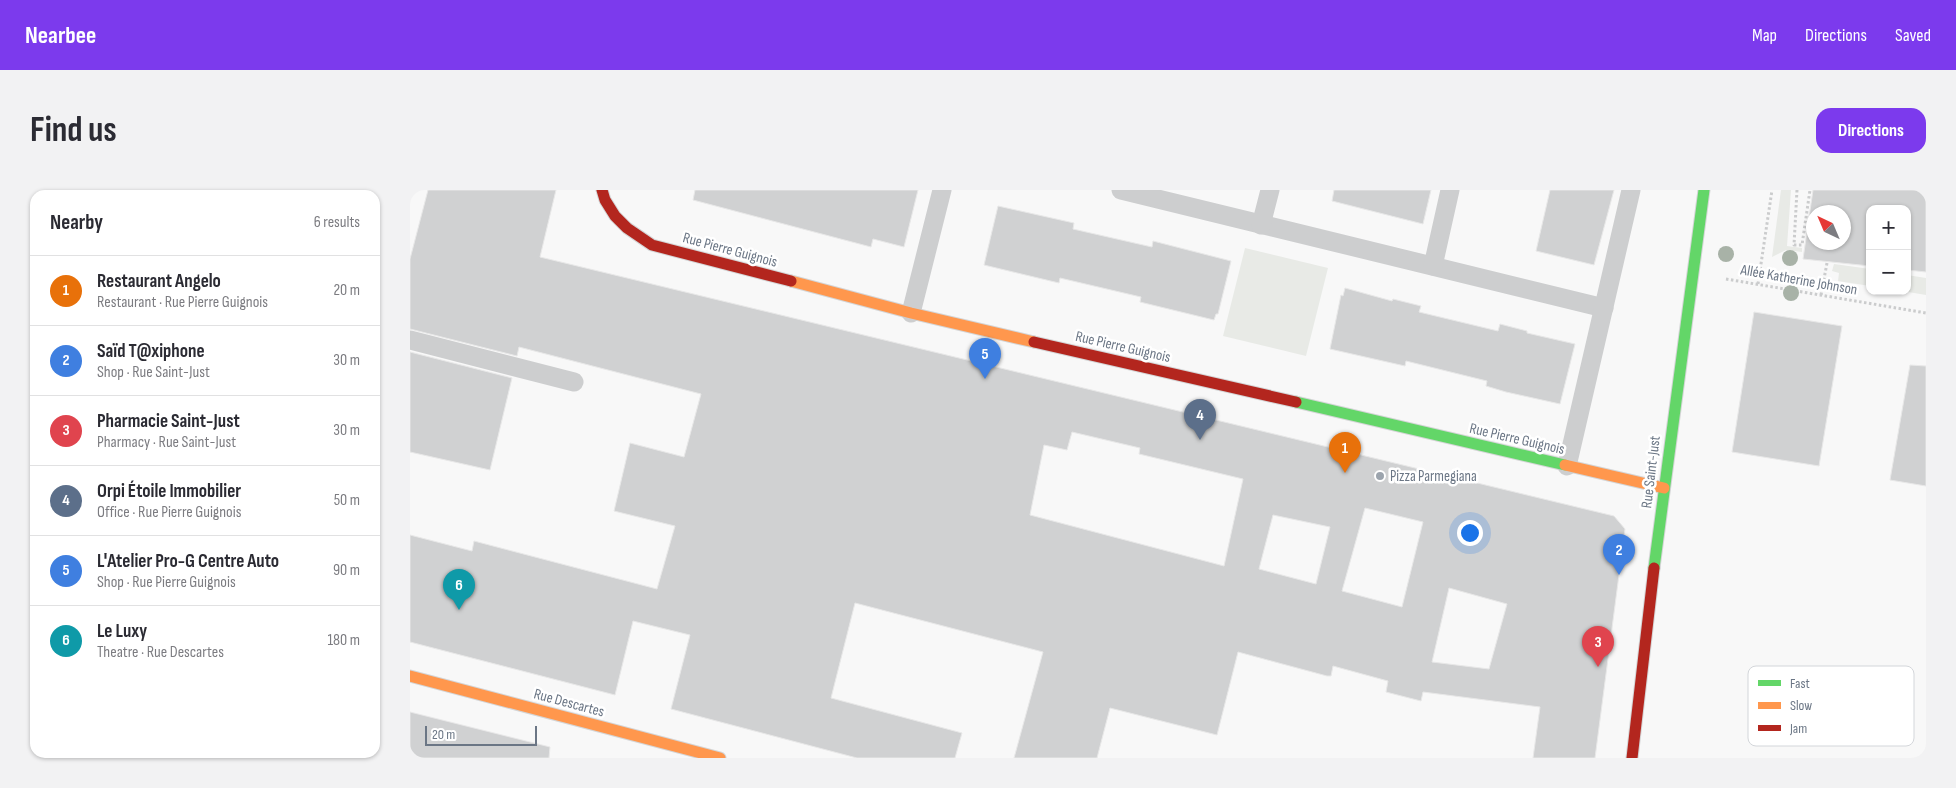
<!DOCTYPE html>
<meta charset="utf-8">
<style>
:root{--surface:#fff;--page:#f2f2f3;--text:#2b2b33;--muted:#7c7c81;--line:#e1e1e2;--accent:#7c3aed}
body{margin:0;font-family:"Sofia Sans Condensed",sans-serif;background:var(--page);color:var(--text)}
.controls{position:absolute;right:15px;top:15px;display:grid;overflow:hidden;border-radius:10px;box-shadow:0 1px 4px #0004}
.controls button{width:45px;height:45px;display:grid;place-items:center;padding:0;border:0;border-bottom:1px solid var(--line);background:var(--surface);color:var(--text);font:25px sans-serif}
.compass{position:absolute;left:1396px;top:15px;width:45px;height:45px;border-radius:50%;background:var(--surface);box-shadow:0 1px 4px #0004;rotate:316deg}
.scale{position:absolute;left:15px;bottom:12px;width:112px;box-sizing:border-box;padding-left:5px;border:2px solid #6b7685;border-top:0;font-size:14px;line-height:18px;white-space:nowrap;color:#6b7685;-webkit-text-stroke:4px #fff;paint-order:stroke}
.you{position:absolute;left:1059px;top:342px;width:18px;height:18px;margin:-12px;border:4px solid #fff;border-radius:50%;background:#1a73e8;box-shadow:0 0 0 8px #1a73e833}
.badge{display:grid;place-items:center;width:32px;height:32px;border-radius:50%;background:var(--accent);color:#fff;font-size:16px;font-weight:700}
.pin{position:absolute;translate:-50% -41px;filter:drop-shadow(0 1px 2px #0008)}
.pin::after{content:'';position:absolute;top:26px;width:18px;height:15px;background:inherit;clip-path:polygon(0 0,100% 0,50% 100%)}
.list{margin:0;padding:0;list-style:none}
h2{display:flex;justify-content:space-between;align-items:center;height:65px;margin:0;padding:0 20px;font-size:21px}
h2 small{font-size:16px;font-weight:400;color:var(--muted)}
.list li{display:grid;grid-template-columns:32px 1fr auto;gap:15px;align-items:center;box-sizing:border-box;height:70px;padding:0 20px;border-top:1px solid var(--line)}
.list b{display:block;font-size:19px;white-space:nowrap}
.list p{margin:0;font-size:16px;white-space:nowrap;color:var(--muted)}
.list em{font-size:16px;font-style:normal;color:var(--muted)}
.map{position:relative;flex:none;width:1516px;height:568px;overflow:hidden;border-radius:15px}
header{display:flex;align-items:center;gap:30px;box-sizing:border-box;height:70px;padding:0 25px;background:var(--accent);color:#fff}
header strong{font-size:24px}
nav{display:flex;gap:28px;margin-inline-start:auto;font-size:18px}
.intro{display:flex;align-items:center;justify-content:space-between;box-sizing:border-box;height:120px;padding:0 30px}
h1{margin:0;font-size:35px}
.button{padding:12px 22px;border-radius:15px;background:var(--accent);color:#fff;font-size:18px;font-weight:700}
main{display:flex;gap:30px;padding:0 30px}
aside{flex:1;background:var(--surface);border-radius:15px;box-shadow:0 1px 4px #0004}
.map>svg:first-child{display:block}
.green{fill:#e8eae6}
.building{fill:#d0d1d2;stroke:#e8e8e8;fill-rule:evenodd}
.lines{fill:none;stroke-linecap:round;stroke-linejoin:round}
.fast-casing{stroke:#d4d5d6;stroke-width:13}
.slow-casing{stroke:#d4d5d6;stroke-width:13}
.jam-casing{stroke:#d4d5d6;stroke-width:13}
.path{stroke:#cbcccd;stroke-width:3;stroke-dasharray:2.5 2.5;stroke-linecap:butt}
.lane{stroke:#cdcecf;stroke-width:19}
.fast{stroke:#63d668;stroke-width:11}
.slow{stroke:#ff974d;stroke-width:11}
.jam{stroke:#b3261e;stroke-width:11}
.tree{fill:#a8b2a7}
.poi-dot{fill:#9ca4ad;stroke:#fff;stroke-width:2}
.labels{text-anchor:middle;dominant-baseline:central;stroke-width:5;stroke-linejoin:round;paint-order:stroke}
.street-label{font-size:15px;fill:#6b7685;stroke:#fff}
.poi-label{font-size:15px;fill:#6b7685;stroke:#fff;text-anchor:start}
.key{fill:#fff;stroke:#d3d6da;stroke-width:1}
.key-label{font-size:14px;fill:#6b7685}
</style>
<header>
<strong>Nearbee</strong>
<nav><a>Map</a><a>Directions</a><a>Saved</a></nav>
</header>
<div class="intro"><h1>Find us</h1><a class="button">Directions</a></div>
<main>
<aside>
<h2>Nearby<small>6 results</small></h2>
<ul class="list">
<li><span class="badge" style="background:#e8710a">1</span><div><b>Restaurant Angelo</b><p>Restaurant · Rue Pierre Guignois</p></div><em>20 m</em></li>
<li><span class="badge" style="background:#3f7fe0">2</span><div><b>Saïd T@xiphone</b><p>Shop · Rue Saint-Just</p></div><em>30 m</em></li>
<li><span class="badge" style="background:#e0444e">3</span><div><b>Pharmacie Saint-Just</b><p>Pharmacy · Rue Saint-Just</p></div><em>30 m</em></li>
<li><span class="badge" style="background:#5c6f8a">4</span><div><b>Orpi Étoile Immobilier</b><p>Office · Rue Pierre Guignois</p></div><em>50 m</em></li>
<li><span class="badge" style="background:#3f7fe0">5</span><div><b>L'Atelier Pro-G Centre Auto</b><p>Shop · Rue Pierre Guignois</p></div><em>90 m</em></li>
<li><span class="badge" style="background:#0f9aa8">6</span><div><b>Le Luxy</b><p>Theatre · Rue Descartes</p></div><em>180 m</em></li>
</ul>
</aside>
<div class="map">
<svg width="1516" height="568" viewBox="0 0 1516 568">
<rect width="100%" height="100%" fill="#f8f8f8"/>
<g class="green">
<path d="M1371 0H1381L1377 56 1392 58V62L1376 60 1362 67Z"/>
<path d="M835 58 918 78 896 166 813 146Z"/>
<path d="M1424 74 1460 79V96L1428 91 1429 83 1422 81Z"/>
<path d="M1497 85 1516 88V105L1492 101H1497Z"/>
</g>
<g class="building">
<path d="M18 0H146L130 67 1204 326 1215 339 1185 568H1123L1130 517 1013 502 1011 511 976 502 978 491 923 476 921 486H917L828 462 807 545 700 518 687 568H604L633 462 445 413 421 508 552 543 545 568H447L261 519 280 445 223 431 205 505 0 452V345L62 361 64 351 247 399 265 336 204 321 220 253 274 267 291 204 109 157 107 166 0 139V69ZM662 242 730 258 729 264 833 289 814 376 620 325 634 255 657 260ZM955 318 1013 332 992 417 932 401ZM863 325 920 337 906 394 849 379ZM1039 398 1097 414 1079 479 1022 472Z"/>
<path d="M285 0H508L494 57 463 49 461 57 283 10Z"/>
<path d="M924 0H1021L1013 34 922 11Z"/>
<path d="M1140 0H1204L1184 75 1126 61Z"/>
<path d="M1403 0H1516V82L1497 80V19H1460V76L1393 69ZM1404 22H1434V52H1404Z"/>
<path d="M588 16 664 33 663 39 742 57 743 51 821 71 808 124H806L804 130 730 112 731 107 650 88 649 93 574 75Z"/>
<path d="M935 98 982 111 983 109 1011 116 1009 122 1088 141 1090 134 1117 141V143L1165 154 1150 214 1096 202 1076 196 1077 191 996 171 995 176 920 159 931 105 933 106Z"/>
<path d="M1344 122 1432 136 1409 276 1322 262Z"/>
<path d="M0 162 102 188 80 280 0 262Z"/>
<path d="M1500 175 1516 176V296L1480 290Z"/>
<path d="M0 522 140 557 139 568H0Z"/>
</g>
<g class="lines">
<defs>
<g id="fast">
<path d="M886 212 1155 275"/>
<path d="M1244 378 1294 0"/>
</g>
<g id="slow">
<path d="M381 91 501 123 624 152"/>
<path d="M1155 275 1254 298"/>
<path d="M0 486 310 568"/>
</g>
<g id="jam">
<path d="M192 0 195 10 205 26 217 38 242 55 381 91"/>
<path d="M624 152 886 212"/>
<path d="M1222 568 1244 378"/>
</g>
</defs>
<use href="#fast" class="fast-casing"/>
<use href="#slow" class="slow-casing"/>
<use href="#jam" class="jam-casing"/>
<g class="path">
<path d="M1387 0 1384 55H1392L1400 0"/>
<path d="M1316 89 1516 123"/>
<path d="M1348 94 1362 0"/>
<path d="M1411 105 1417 73"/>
</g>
<g class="lane">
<path d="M711 0 1194 118"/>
<path d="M851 35 860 0"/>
<path d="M1023 76 1040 0"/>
<path d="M501 123 532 0"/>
<path d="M0 150 164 192"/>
<path d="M1157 276 1221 0"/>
</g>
<use href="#fast" class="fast"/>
<use href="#slow" class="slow"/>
<use href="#jam" class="jam"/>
</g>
<g class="tree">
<circle cx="1316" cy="64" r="8"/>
<circle cx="1380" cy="68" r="8"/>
<circle cx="1381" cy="103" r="8"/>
</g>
<circle class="poi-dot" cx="970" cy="286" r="5"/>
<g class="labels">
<g class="street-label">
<text transform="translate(320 60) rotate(15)">Rue Pierre Guignois</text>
<text transform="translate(1389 90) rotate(10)">Allée Katherine Johnson</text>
<text transform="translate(713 157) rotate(13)">Rue Pierre Guignois</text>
<text transform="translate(1107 249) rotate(13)">Rue Pierre Guignois</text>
<text transform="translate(1241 282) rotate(-83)">Rue Saint-Just</text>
<text transform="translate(159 513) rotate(15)">Rue Descartes</text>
</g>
<g class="poi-label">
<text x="980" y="286">Pizza Parmegiana</text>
</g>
</g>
<rect x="1338" y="476" width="166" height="80" rx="8" class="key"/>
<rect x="1348" y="490" width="23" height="6" fill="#63d668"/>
<rect x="1348" y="512" width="23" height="7" fill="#ff974d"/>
<rect x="1348" y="535" width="23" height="6" fill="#b3261e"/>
<g class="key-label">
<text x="1380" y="498">Fast</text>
<text x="1380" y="520">Slow</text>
<text x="1380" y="543">Jam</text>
</g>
</svg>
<div class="controls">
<button>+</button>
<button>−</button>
</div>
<svg class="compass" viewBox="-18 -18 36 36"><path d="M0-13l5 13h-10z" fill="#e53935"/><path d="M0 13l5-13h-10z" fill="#7c7c81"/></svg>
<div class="scale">20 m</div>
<div class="you"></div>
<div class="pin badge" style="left:935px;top:283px;background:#e8710a">1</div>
<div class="pin badge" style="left:1209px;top:385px;background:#3f7fe0">2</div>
<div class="pin badge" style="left:1188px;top:477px;background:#e0444e">3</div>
<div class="pin badge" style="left:790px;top:250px;background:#5c6f8a">4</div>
<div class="pin badge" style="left:575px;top:189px;background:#3f7fe0">5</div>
<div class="pin badge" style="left:49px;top:420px;background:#0f9aa8">6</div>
</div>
</main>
